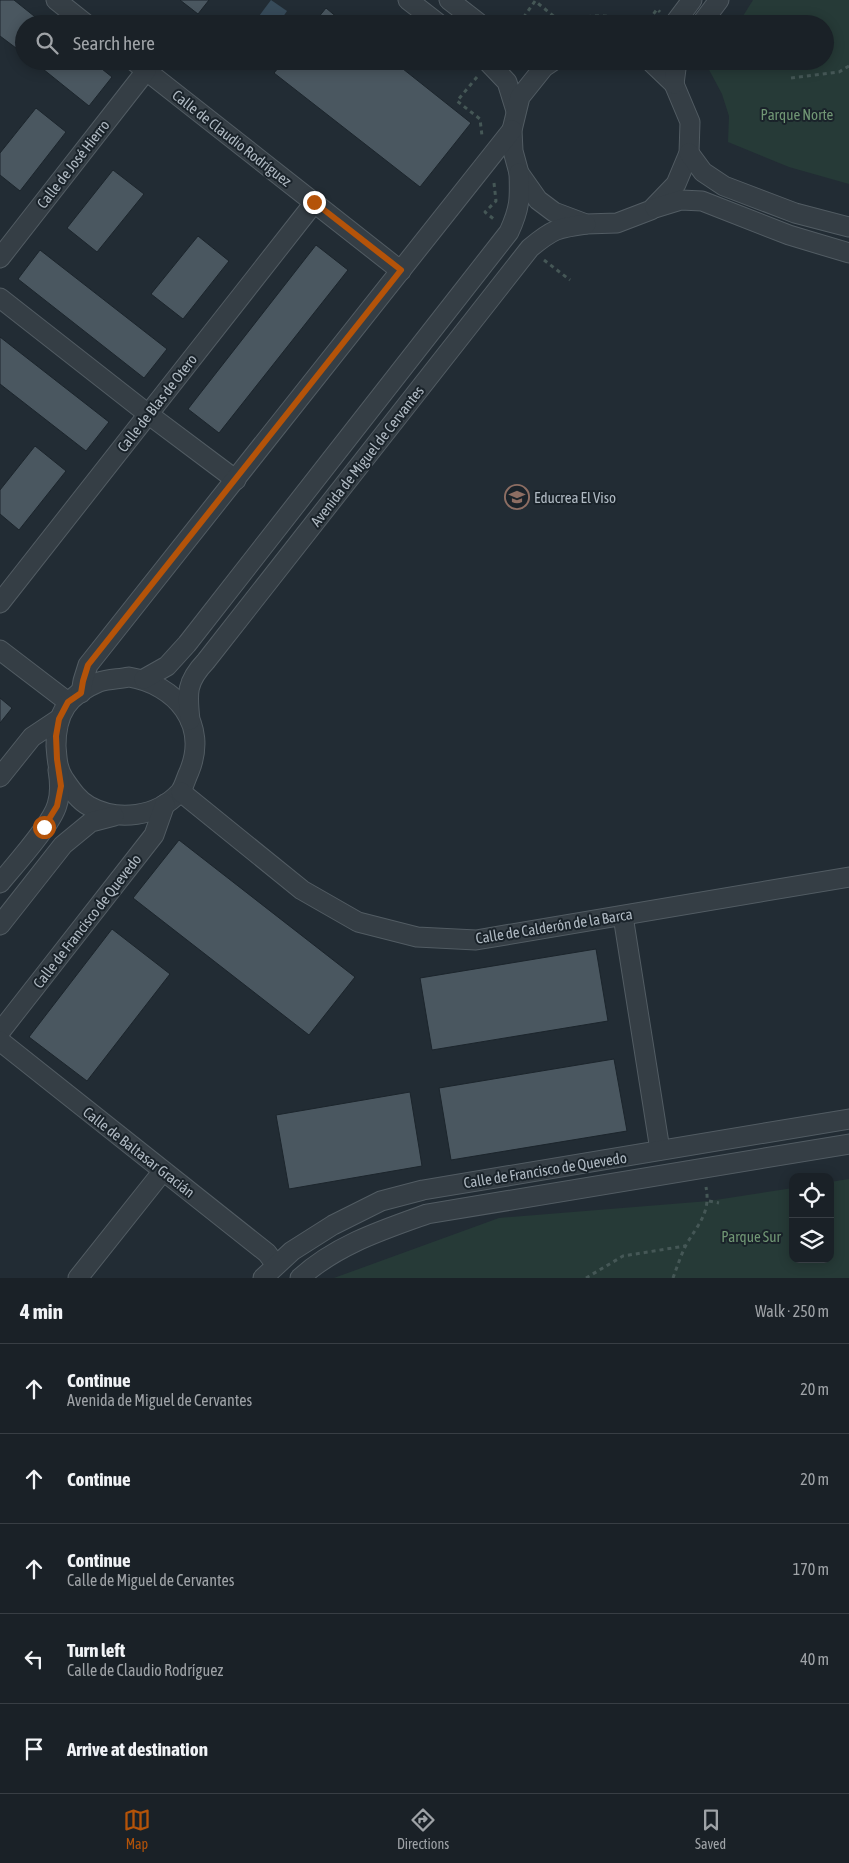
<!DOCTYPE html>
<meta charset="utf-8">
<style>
:root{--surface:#1a2127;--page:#23292f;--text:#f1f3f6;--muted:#9fa3a7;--line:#383e44;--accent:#b45309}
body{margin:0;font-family:"Asap Condensed",sans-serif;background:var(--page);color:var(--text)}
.controls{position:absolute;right:15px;bottom:15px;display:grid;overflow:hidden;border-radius:10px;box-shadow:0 2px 12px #0003}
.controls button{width:45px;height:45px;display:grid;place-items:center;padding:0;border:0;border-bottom:1px solid var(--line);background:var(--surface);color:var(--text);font:25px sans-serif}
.stop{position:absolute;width:15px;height:15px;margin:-11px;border:4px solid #b45309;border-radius:50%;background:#fff}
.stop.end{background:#b45309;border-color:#fff;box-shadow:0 1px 5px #0008}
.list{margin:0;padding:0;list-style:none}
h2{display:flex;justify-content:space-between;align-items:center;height:65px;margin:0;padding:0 20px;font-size:21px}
h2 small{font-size:16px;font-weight:400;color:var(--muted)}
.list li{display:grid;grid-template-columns:32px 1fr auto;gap:15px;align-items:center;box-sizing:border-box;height:90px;padding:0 20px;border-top:1px solid var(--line)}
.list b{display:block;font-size:19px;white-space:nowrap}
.list p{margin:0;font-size:16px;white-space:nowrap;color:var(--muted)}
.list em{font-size:16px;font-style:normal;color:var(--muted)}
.icon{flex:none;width:28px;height:28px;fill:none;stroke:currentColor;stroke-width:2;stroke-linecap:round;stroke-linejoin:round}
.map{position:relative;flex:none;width:849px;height:1278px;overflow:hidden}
.search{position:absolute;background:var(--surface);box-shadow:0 2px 12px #0003;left:15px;right:15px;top:15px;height:55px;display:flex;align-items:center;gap:12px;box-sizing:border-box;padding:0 18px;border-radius:28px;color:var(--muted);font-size:19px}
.sheet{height:515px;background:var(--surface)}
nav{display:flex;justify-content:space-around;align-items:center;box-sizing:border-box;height:70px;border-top:1px solid var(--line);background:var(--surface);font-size:14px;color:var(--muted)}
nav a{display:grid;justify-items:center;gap:2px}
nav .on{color:var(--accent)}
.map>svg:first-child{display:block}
.green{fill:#263a37}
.water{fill:#374b5a}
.building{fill:#4a5760;stroke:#1c252c}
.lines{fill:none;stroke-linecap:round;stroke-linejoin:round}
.street-casing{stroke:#525c63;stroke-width:21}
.path{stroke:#455756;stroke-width:3;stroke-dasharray:4 4;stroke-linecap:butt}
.street{stroke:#353e45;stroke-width:19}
.route{stroke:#b45309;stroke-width:6}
.labels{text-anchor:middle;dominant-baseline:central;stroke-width:4;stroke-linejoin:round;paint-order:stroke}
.park-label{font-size:15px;fill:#709674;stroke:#1a232a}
.street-label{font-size:15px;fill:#afb9c2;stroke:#1a232a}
.poi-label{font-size:15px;fill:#afb9c2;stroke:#1a232a;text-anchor:start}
</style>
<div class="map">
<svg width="849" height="1278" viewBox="0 0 849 1278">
<rect width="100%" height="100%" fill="#222c34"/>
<g class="green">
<path d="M753 0H849V184L789 167 728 142 729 116 722 94 707 66 710 61H825V24H738Z"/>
<path d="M849 1179V1278H334L499 1218 709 1201 793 1188V1259H830V1182Z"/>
</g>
<path class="water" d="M271 0 287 11 278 24H253Z"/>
<g class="building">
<path d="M0 0H14L44 24H24V54L0 36Z"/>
<path d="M180 0H209L198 14Z"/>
<path d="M326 8 345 24H313Z"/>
<path d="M33 61H92L112 77 89 106Z"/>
<path d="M284 61H393L471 123 420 187 274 73Z"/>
<path d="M36 108 66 132 20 191 0 175V153Z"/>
<path d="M113 170 144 194 97 252 67 228Z"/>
<path d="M198 236 229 261 183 319 151 294Z"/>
<path d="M316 245 348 270 219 433 188 409Z"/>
<path d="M40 250 167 349 144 378 18 279Z"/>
<path d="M0 337 109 422 86 451 0 384Z"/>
<path d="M35 446 66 471 19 530 0 514V490Z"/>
<path d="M0 698 12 708 0 723Z"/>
<path d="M179 840 355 977 309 1035 133 898Z"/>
<path d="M112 929 170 974 87 1081 29 1037Z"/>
<path d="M596 949 608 1021 432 1050 420 978Z"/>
<path d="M614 1059 627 1131 451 1160 439 1088Z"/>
<path d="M410 1092 422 1166 289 1189 276 1115Z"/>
</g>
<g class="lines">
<defs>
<g id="street">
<path d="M56 0 86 24"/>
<path d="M408 0 439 24"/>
<path d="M449 0 480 24"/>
<path d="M674 24 692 0"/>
<path d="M701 24 719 0"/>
<path d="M134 61 401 271"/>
<path d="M487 61 507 82 516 111"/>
<path d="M553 61 544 67 520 97 512 130 513 151 519 173 538 200 554 212 586 224 617 223 651 210 676 184 689 153 690 122 674 84 650 61"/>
<path d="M674 84 677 61"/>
<path d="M689 153 703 172 724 186 795 213 849 227"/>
<path d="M655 208 681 200 702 201 789 235 849 253"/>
<path d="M0 258 146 71"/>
<path d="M0 298 148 414 236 480"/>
<path d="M0 603 314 203"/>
<path d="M0 650 68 702"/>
<path d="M129 677C176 685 209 724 189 772 186 778 184 787 180 792 157 817 118 822 89 806 78 800 71 789 64 779 57 769 57 757 56 746 56 713 68 695 99 682 108 679 119 679 129 677Z"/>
<path d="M144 679 167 666 187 644 509 232C520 208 520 199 519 173"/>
<path d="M81 693 83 681 88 665 512 130"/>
<path d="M190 720C187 693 186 682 206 661L530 248C553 229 557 228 586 224"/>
<path d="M0 777 32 737 59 719"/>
<path d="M181 792 302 890 358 922 417 937 476 940 849 877"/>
<path d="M0 883C14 866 52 824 57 805 61 793 60 782 58 770"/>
<path d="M623 916 660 1150"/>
<path d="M0 925 63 845 91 822 114 816"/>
<path d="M0 1032 154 835 165 804"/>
<path d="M0 1041 267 1253 276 1265"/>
<path d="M78 1278 163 1171"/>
<path d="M263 1278 292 1251 333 1225 381 1201 423 1190 849 1119"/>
<path d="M300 1278C336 1245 382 1230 427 1214L849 1144"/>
</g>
</defs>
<use href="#street" class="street-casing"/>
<g class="path">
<path d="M519 24 535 1 561 22C592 12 616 16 647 23L657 9 660 12"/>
<path d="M477 77 457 101 480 119 482 136"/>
<path d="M791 78 839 72 849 66"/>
<path d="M494 183 496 201 485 212 495 220"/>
<path d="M544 260 570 280"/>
<path d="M709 1201 719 1203"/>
<path d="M586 1278 623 1256 685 1246"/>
<path d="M673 1278C677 1267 681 1255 686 1245 698 1224 711 1213 706 1187"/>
</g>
<use href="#street" class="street"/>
</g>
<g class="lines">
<path class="route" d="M44 827 57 806 61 786 57 759 56 736 59 719 68 702 81 693 83 681 88 665 401 270 314 202"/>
</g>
<defs>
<symbol id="school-ring" viewBox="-11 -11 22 22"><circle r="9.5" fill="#1a232a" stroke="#8d6e63" stroke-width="1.5"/><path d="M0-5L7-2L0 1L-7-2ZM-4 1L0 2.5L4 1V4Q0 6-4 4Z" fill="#8d6e63"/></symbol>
</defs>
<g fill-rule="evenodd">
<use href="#school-ring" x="503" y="483" width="28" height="28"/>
</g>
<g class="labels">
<g class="park-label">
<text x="797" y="114">Parque Norte</text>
<text x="751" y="1236">Parque Sur</text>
</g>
<g class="street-label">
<text transform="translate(232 138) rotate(38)">Calle de Claudio Rodríguez</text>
<text transform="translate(73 164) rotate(-52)">Calle de José Hierro</text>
<text transform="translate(157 403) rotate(-52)">Calle de Blas de Otero</text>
<text transform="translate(367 456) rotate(-52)">Avenida de Miguel de Cervantes</text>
<text transform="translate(87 921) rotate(-52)">Calle de Francisco de Quevedo</text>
<text transform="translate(554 926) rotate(-9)">Calle de Calderón de la Barca</text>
<text transform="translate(139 1152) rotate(38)">Calle de Baltasar Gracián</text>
<text transform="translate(545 1170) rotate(-9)">Calle de Francisco de Quevedo</text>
</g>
<g class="poi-label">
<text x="534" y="497">Educrea El Viso</text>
</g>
</g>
</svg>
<div class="controls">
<button><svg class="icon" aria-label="locate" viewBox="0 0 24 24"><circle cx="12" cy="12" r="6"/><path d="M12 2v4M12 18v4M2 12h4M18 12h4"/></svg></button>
<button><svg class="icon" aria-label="layers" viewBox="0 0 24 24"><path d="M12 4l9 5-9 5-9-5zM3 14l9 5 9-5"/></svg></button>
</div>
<div class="stop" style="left:44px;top:827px"></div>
<div class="stop end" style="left:314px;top:202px"></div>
<div class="search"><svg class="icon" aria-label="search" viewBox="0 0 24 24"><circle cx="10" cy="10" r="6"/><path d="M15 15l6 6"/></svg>Search here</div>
</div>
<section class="sheet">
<h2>4 min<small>Walk · 250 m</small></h2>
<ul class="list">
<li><svg class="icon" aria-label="ahead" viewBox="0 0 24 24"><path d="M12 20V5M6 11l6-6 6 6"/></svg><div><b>Continue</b><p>Avenida de Miguel de Cervantes</p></div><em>20 m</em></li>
<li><svg class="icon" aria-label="ahead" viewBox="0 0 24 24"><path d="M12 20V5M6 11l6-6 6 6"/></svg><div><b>Continue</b></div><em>20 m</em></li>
<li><svg class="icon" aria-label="ahead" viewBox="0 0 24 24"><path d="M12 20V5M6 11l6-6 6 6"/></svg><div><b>Continue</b><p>Calle de Miguel de Cervantes</p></div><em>170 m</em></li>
<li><svg class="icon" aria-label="left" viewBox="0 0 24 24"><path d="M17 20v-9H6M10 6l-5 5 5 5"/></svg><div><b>Turn left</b><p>Calle de Claudio Rodríguez</p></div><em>40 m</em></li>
<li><svg class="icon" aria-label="arrive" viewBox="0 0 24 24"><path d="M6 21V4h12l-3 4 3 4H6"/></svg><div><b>Arrive at destination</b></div></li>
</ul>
</section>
<nav>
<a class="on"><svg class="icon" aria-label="map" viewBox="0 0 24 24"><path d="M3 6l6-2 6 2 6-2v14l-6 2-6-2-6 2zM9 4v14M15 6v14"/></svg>Map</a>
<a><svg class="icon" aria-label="directions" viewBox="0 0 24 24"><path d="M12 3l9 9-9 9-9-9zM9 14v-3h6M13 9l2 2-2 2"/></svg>Directions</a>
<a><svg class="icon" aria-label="saved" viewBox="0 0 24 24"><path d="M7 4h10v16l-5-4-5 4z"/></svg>Saved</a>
</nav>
